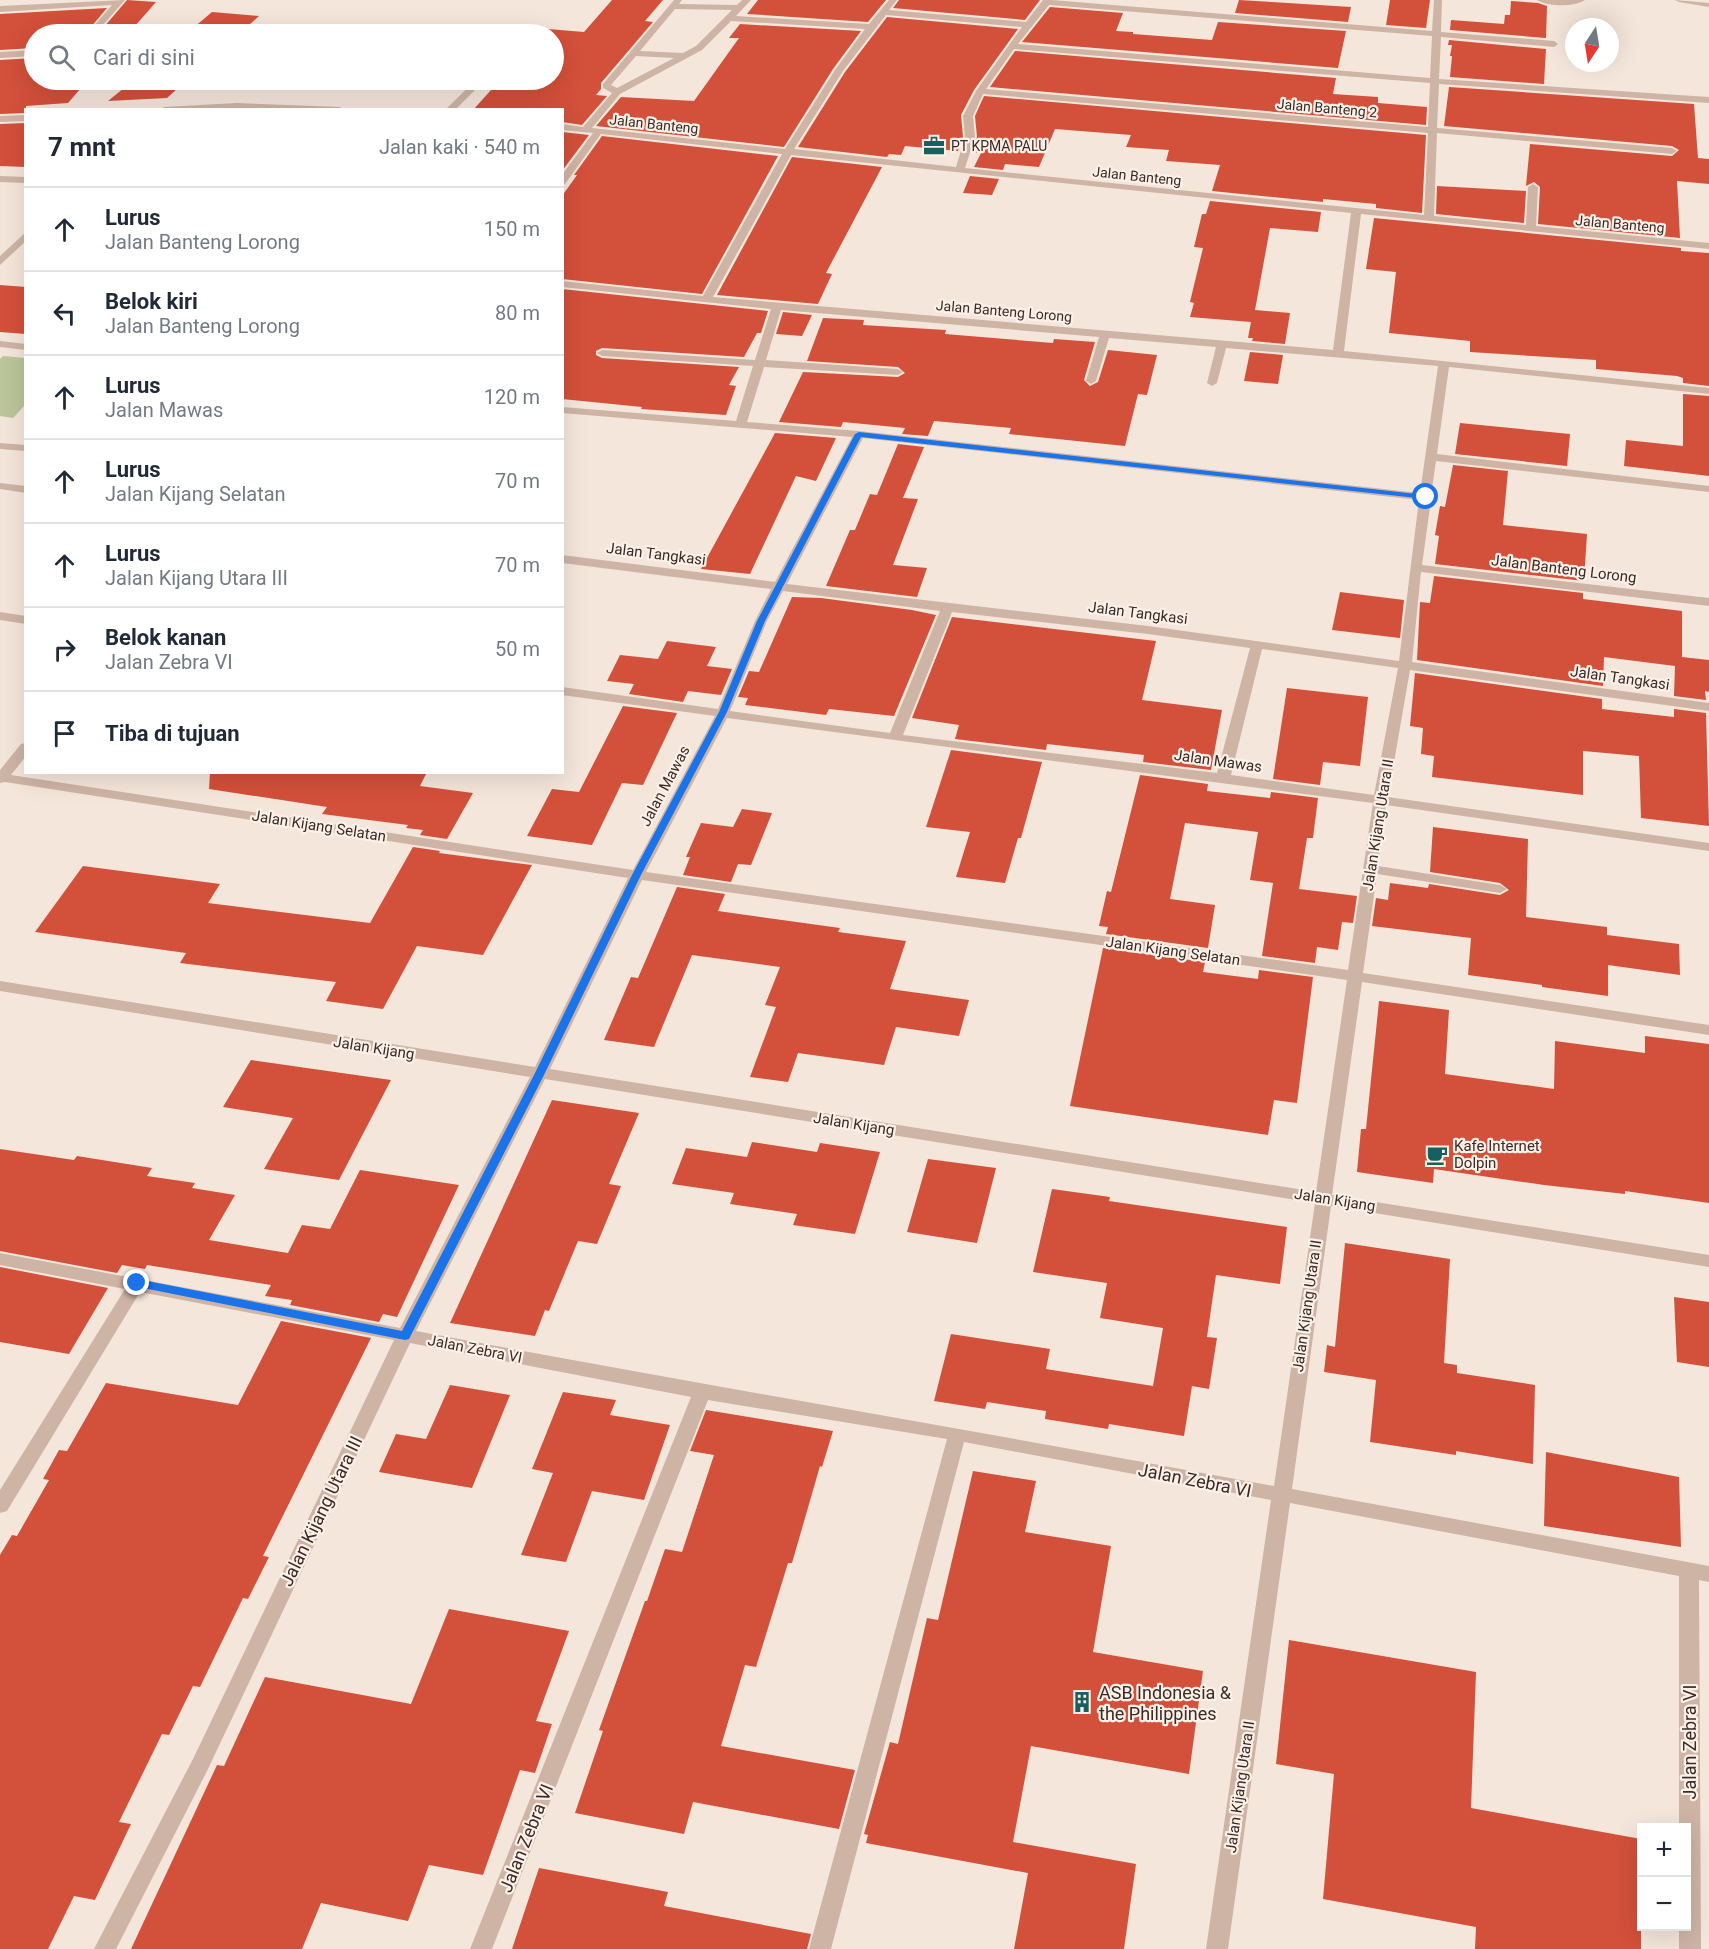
<!DOCTYPE html>
<html lang="id">
<meta charset="utf-8">
<style>
:root{--surface:#fff;--page:#f6f6f7;--text:#1f2937;--muted:#747a83;--line:#e0e1e3}
body{margin:0;font-family:Roboto,sans-serif;background:var(--page);color:var(--text)}
.controls{position:absolute;right:18px;bottom:18px;display:grid;overflow:hidden;border-radius:0px;box-shadow:0 6px 24px #0002}
.controls button{width:54px;height:54px;display:grid;place-items:center;padding:0;border:0;border-bottom:2px solid var(--line);background:var(--surface);color:var(--text);font:30px sans-serif}
.compass{position:absolute;left:1565px;top:18px;width:54px;height:54px;border-radius:50%;background:var(--surface);box-shadow:0 6px 24px #0002;rotate:192deg}
.stop{position:absolute;width:18px;height:18px;margin:-14px;border:4px solid #1a73e8;border-radius:50%;background:#fff}
.stop.end{background:#1a73e8;border-color:#fff;box-shadow:0 2px 6px #0008}
.list{margin:0;padding:0;list-style:none}
h2{display:flex;justify-content:space-between;align-items:center;height:78px;margin:0;padding:0 24px;font-size:26px}
h2 small{font-size:20px;font-weight:400;color:var(--muted)}
.list li{display:grid;grid-template-columns:39px 1fr auto;gap:18px;align-items:center;box-sizing:border-box;height:84px;padding:0 24px;border-top:2px solid var(--line)}
.list b{display:block;font-size:22px;white-space:nowrap}
.list p{margin:0;font-size:20px;white-space:nowrap;color:var(--muted)}
.list em{font-size:20px;font-style:normal;color:var(--muted)}
.icon{flex:none;width:33px;height:33px;fill:none;stroke:currentColor;stroke-width:2;stroke-linecap:round;stroke-linejoin:round}
.map{position:relative;flex:none;width:1709px;height:1949px;overflow:hidden}
.search{position:absolute;background:var(--surface);box-shadow:0 6px 24px #0002;left:24px;top:24px;width:540px;height:66px;display:flex;align-items:center;gap:15px;box-sizing:border-box;padding:0 21px;border-radius:33px;color:var(--muted);font-size:22px}
.panel{position:absolute;background:var(--surface);box-shadow:0 6px 24px #0002;left:24px;top:108px;width:540px;height:666px;border-radius:0px}
.map>svg:first-child{display:block}
.green{fill:#bbc699}
.building{fill:#d3503a}
.lines{fill:none;stroke-linecap:round;stroke-linejoin:round}
.minor{fill:#ceb4a5;fill-rule:evenodd}
.route{fill:#1a73e8}
.labels{text-anchor:middle;dominant-baseline:central;stroke-width:4.5;stroke-linejoin:round;paint-order:stroke}
.far-street-label{font-size:14px;fill:#3a2b27;stroke:#fcf1e8}
.far-poi-label{font-size:14px;fill:#3a2b27;stroke:#fcf1e8;text-anchor:start}
.street-label{font-size:15px;fill:#3a2b27;stroke:#fcf1e8}
.poi-label{font-size:15px;fill:#3a2b27;stroke:#fcf1e8;text-anchor:start}
.near-street-label{font-size:18px;fill:#3a2b27;stroke:#fcf1e8}
.near-poi-label{font-size:18px;fill:#3a2b27;stroke:#fcf1e8;text-anchor:start}
</style>
<div class="map">
<svg width="1709" height="1949" viewBox="0 0 1709 1949">
<rect width="100%" height="100%" fill="#f5e6db"/>
<path class="green" d="M3 356 25 358V405L13 418 0 416V359Z"/>
<g class="building">
<path d="M127 0 156 2 128 34H98Z"/>
<path d="M612 0H663L645 21 653 22 601 83V89L596 95 607 96 582 125 562 122V110H473L500 80H554V34H547L548 29 584 32Z"/>
<path d="M758 0H886L868 22 747 14Z"/>
<path d="M899 0H1040L1025 20 893 8Z"/>
<path d="M1239 0 1272 2 1351 7 1348 22 1235 13Z"/>
<path d="M1390 0H1430L1426 28 1386 25Z"/>
<path d="M1511 1 1538 3 1547 6 1546 38 1450 30 1451 20 1504 24 1505 15H1510Z"/>
<path d="M1050 7 1123 13 1116 31 1133 32V34L1212 40 1218 22 1346 31 1338 68 1022 42Z"/>
<path d="M107 8 85 34H34V48L0 50V14Z"/>
<path d="M212 12 259 16 239 34H186Z"/>
<path d="M887 17 1018 29 974 90 961 115 963 137 958 151 905 146 901 155 889 154 887 157 798 147 845 72Z"/>
<path d="M740 24 861 31 833 69 784 147 596 126 621 97 694 101 739 38H729Z"/>
<path d="M1449 40 1546 49 1544 84 1450 77 1452 56H1450L1452 45H1448Z"/>
<path d="M1015 51 1336 78 1333 94 1378 97V103L1427 107 1426 125 990 87Z"/>
<path d="M34 58V80H88L68 103 26 106V113L0 114V60Z"/>
<path d="M134 80H187L167 98 108 101Z"/>
<path d="M1449 87 1694 104 1698 158 1709 159V184L1677 181 1680 238 1538 224 1540 187 1534 182 1526 186 1530 144 1672 156 1679 150 1672 146 1444 126Z"/>
<path d="M984 96 1426 135 1422 213 1376 208V204L1323 199V202L1212 191 1220 165 1166 161 1169 150 1126 147 1131 135 1055 129 1039 167 1005 164 1003 170 974 167 981 153 972 152 977 137 975 116Z"/>
<path d="M26 123V167L0 166V124Z"/>
<path d="M562 132 589 135 562 171Z"/>
<path d="M602 136 778 156 702 294 562 279V196L577 175H574Z"/>
<path d="M792 157 882 167 826 273 832 274 818 304 717 295Z"/>
<path d="M970 176 999 179 992 195 963 193Z"/>
<path d="M1437 186 1526 191 1524 223 1436 214Z"/>
<path d="M1210 201 1321 212 1318 232 1270 228 1255 310 1290 313 1285 344 1252 341 1253 338H1248L1251 322 1190 317 1194 303 1190 302 1203 248 1194 247 1202 214H1206Z"/>
<path d="M1374 218 1681 248V251L1709 253V386L1683 383V378L1677 376 1596 369V360L1470 352V341L1389 333 1396 272 1366 269Z"/>
<path d="M0 285 26 287V334L0 332Z"/>
<path d="M562 289 768 311 761 333H757L744 357 602 348 596 351V355L602 358 739 367 729 385 736 386 726 415 641 409 642 407 562 399Z"/>
<path d="M783 312 812 315 802 336 776 334Z"/>
<path d="M823 318 864 320 863 325 946 330 945 334 1053 343 1054 339 1095 342 1084 380 1090 386 1098 382 1108 350 1157 355 1147 395 1138 394 1125 446 1009 434 1011 428 934 421 928 436 902 434 905 428 843 422 841 427 779 422 803 372 898 377 905 373 898 367 807 361Z"/>
<path d="M1250 352 1283 355 1278 384 1244 381Z"/>
<path d="M1683 394 1709 396V476L1624 466 1626 440 1683 446Z"/>
<path d="M1460 423 1570 434 1567 466 1455 454Z"/>
<path d="M775 433 836 438 816 481 796 476 750 574 701 569Z"/>
<path d="M898 444 924 447 903 498 918 499 893 565 927 568 917 597 826 586 850 530H855L870 494 877 495Z"/>
<path d="M1453 465 1508 471 1503 525 1587 534 1584 581 1435 564 1439 536 1435 535 1440 506 1445 507Z"/>
<path d="M1434 576 1583 593V599L1682 611V657L1709 660V692L1705 691 1706 700 1674 696 1675 666 1604 657 1603 686 1417 660 1420 602 1430 603Z"/>
<path d="M1340 592 1404 600 1400 638 1332 630Z"/>
<path d="M792 597 821 598 912 610 936 615 894 716 829 709 826 715 745 705 748 698 738 697 749 671 759 672Z"/>
<path d="M952 617 1156 641 1142 700 1222 710 1211 770 1143 762 1144 755 1047 744 1046 750 955 739 959 725 912 718Z"/>
<path d="M667 641 716 647 707 666 732 669 721 695 688 691 683 702 629 694 634 684 607 681 620 655 658 659Z"/>
<path d="M1415 673 1602 699V709L1674 717V709L1706 713 1709 826 1641 818 1639 756 1583 751V795L1432 777 1434 756 1421 754 1423 728 1410 726Z"/>
<path d="M1287 688 1368 697 1360 766 1323 762 1320 785 1273 779Z"/>
<path d="M623 706 677 713 643 785 622 783 592 845 527 836 552 789 579 792Z"/>
<path d="M951 750 1042 762 1021 838H1018L1005 883 956 877 970 832 926 827Z"/>
<path d="M210 772H427L420 786 473 793 447 839 420 835 423 830 406 828 408 825 322 814 327 807 209 789Z"/>
<path d="M1140 775 1208 784 1207 791 1270 798 1271 792 1318 798 1313 838H1307L1299 889 1357 896 1353 923 1342 922 1338 950 1317 947 1315 963 1262 956 1273 883 1250 880 1258 832 1185 823 1170 899 1215 905 1208 948 1106 934 1108 927 1099 926 1107 891 1111 892Z"/>
<path d="M742 809 772 813 751 865 738 864 731 882 683 875 690 857H686L701 823 733 827Z"/>
<path d="M1433 827 1528 839 1526 917 1607 927V935L1679 944 1680 975 1608 965V996L1542 987V985L1468 975 1471 938 1372 926 1376 898 1388 900 1390 883 1428 888 1429 884 1500 895 1509 890 1500 883 1430 872Z"/>
<path d="M413 847 440 851 439 853 532 865 483 955 417 946 383 1009 326 1001 336 982 180 963 186 953 35 932 83 866 220 884 208 903 370 923Z"/>
<path d="M677 887 725 894 718 911 840 928 838 932 906 941 890 989 969 1000 959 1036 896 1027 884 1065 798 1053 788 1082 750 1077 776 1007 765 1005 780 967 692 955 654 1047 604 1040 631 977 638 978Z"/>
<path d="M1103 948 1205 962 1203 972 1258 979 1259 970 1313 977 1297 1103 1274 1100 1268 1135 1070 1106Z"/>
<path d="M1379 1001 1449 1010 1445 1074 1554 1089 1555 1041 1645 1053V1036L1709 1044V1203L1625 1191V1194L1544 1185 1434 1169 1433 1183 1357 1172 1361 1129H1366Z"/>
<path d="M251 1060 391 1080 339 1180 264 1169 293 1118 223 1107Z"/>
<path d="M552 1100 639 1113 609 1184 621 1186 597 1244 578 1241 549 1311 545 1310 535 1336 450 1323Z"/>
<path d="M752 1142 817 1152 820 1143 880 1152 855 1234 793 1225 797 1214 730 1204 734 1193 672 1184 686 1148 747 1157Z"/>
<path d="M0 1149 74 1160 77 1156 152 1168 147 1176 195 1183 192 1188 235 1195 209 1240 288 1253 302 1225 330 1229 360 1170 459 1185 397 1317 383 1314 379 1322 290 1305 292 1300 265 1296 271 1285 147 1265 145 1269 122 1265 117 1273 0 1251Z"/>
<path d="M928 1159 996 1168 977 1243 907 1232Z"/>
<path d="M1052 1189 1110 1197 1109 1201 1287 1227 1280 1284 1216 1275 1207 1337 1217 1338 1209 1389 1192 1386 1184 1436 1109 1424 1108 1429 1045 1419 1046 1411 987 1402 985 1409 934 1401 951 1334 1050 1349 1046 1369 1153 1386 1163 1328 1100 1318 1107 1283 1033 1272Z"/>
<path d="M1345 1243 1450 1259 1444 1363 1457 1365V1373L1535 1385 1533 1464 1456 1451V1455L1370 1442 1376 1380 1324 1372 1327 1345 1335 1347Z"/>
<path d="M0 1267 108 1288 69 1354 0 1342Z"/>
<path d="M1674 1297 1709 1302V1367L1677 1362Z"/>
<path d="M281 1321 371 1338 263 1556 269 1557 248 1599 243 1598 200 1687 193 1686 169 1735 162 1734 119 1822 131 1824 95 1900 74 1896 48 1949H0V1555L12 1535 17 1536 49 1480 43 1479 59 1450 67 1451 106 1383 238 1405Z"/>
<path d="M450 1385 510 1395 472 1488 379 1472 396 1434 426 1439Z"/>
<path d="M563 1392 616 1400 610 1415 670 1425 644 1500 592 1491 566 1562 521 1555 553 1473 532 1469Z"/>
<path d="M706 1410 833 1431 822 1467 820 1466 792 1563H788L756 1667 745 1665 721 1746 855 1770 839 1829 693 1802 684 1834 575 1813 603 1731 599 1730 645 1601H647L665 1549 682 1552 714 1455 690 1451Z"/>
<path d="M1546 1452 1679 1477 1681 1547 1544 1526Z"/>
<path d="M973 1471 1036 1481 1025 1532 1111 1546 1093 1652 1203 1671 1189 1774 1031 1746 1013 1842 1136 1864 1124 1949H1014L1028 1873 866 1843 868 1835 864 1834 890 1742 898 1744 927 1618 938 1620Z"/>
<path d="M449 1609 569 1631 536 1721 552 1724 535 1773 520 1770 483 1875 429 1865 408 1921 321 1903 302 1949H131L217 1765 224 1766 265 1677 411 1704Z"/>
<path d="M1289 1640 1476 1672 1471 1808 1641 1839V1949H1475L1476 1927 1323 1899 1334 1774 1276 1764Z"/>
<path d="M539 1868 668 1892 664 1906 811 1934 807 1949H512Z"/>
</g>
<g class="lines">
<g class="minor">
<path d="M125 0 95 34H87L112 5 0 12V6Z"/>
<path d="M674 0H682L679 4 737 5 742 0H751L736 16 869 24 889 0H897L889 10 1026 22 1043 0H1052L1432 31 1434 0H1442L1441 32 1554 41 1558 44 1554 47 1441 37 1439 79 1709 97V103L1439 84 1437 128 1672 148 1677 151 1672 154 1437 133 1434 216 1526 225 1528 187 1533 184 1538 187 1536 226 1709 243V249L1361 214 1344 351 1709 388V394L1449 367 1437 454 1709 486V492L1436 461 1431 495 1433 497 1431 500 1422 565 1709 598V606L1421 572 1412 662 1709 703V711L1410 670 1388 797 1709 843V851L1386 805 1378 866 1500 885 1507 889 1500 893 1377 874 1363 973 1709 1025V1035L1362 982 1332 1195 1709 1255V1267L1331 1206 1292 1489 1709 1566V1582L1699 1580 1701 1949H1679V1926H1686V1828H1679V1576L1290 1503 1228 1949H1206L1271 1500 964 1442 831 1949H809L947 1439 708 1400 492 1949H470L691 1397 410 1343 207 1771 116 1949H94L193 1759 394 1340 140 1292 7 1511 0 1513V1490L125 1289 0 1265V1253L133 1278 137 1277 144 1280 400 1328 530 1077 0 991V981L535 1067 628 878 5 782 0 783V770L21 744 26 743V756L11 775 633 870 715 716 562 695V687L718 709 755 621 771 589 562 563V555L775 582 852 437 562 413V407L736 421 753 366 602 356 597 353 602 350 755 360 771 309 562 287V281L703 296 782 154 601 134 565 184 562 185V175L593 133 562 130V124L583 127 612 93 603 88V84ZM1049 5 1432 36 1430 78 1018 44ZM675 9 732 10 696 46 683 53 640 51ZM886 15 1022 27 976 91 963 116 965 137 956 167 794 149 843 71ZM731 21 865 29 835 70 785 149 592 128 620 94 702 50ZM1014 49 1430 83 1428 127 986 89ZM636 56 674 58 617 88 611 85ZM983 94 1428 133 1424 215 965 168 975 137 973 116ZM791 155 1351 213 1333 350 713 297ZM781 310 1099 337 1086 381 1091 384 1096 381 1109 338 1216 347 1207 383 1212 386 1217 383 1226 348 1438 366 1420 493 859 431 747 422 764 367 898 375 903 372 898 369 766 360ZM863 438 1419 500 1399 661 1148 626 787 584ZM783 591 940 611 890 733 730 711 767 621ZM952 612 1148 634 1250 648 1217 773 903 735ZM1262 649 1398 668 1374 795 1231 775ZM727 718 1373 803 1348 970 646 872ZM642 880 1347 980 1316 1192 550 1069ZM545 1079 1315 1203 1274 1486C988 1433 702 1385 416 1331Z"/>
<path d="M1537 0H1585C1574 7 1548 7 1537 0Z"/>
<path d="M1675 0 1709 3V7L1679 2Z"/>
<path d="M34 50V56L0 58V52Z"/>
<path d="M476 80H485L455 110H445Z"/>
<path d="M237 103 340 107 344 110H160L164 107Z"/>
<path d="M26 115V121L0 122V116Z"/>
<path d="M0 176 26 177V183L0 182Z"/>
<path d="M26 232V241L0 265V256Z"/>
<path d="M0 341 26 344V350L0 347Z"/>
<path d="M0 443 26 445V451L0 449Z"/>
<path d="M0 483 26 486V493L0 489Z"/>
<path d="M0 612 26 616V624L0 620Z"/>
</g>
</g>
<path class="route" d="M859 432 1426 495 1430 497 1426 499 861 437 765 621 727 712 641 875 544 1075 409 1339 405 1340 133 1286V1281L137 1279 402 1331 534 1075 632 875 719 712 757 621 855 434Z"/>
<defs>
<symbol id="office-bare" viewBox="-9 -9 18 18"><path d="M-6-3h4V-5.5h4V-3h4V5H-6ZM-1-4.5V-3h2v-1.5ZM-6 0V1H6V0Z" fill="#18605e" stroke="#fcf1e8" stroke-width="2.5" paint-order="stroke"/></symbol>
<symbol id="cafe-bare" viewBox="-9 -9 18 18"><path d="M-5.5-4.5H6V0H3Q3 3.5 0 3.5H-2.5Q-5.5 3.5-5.5 0ZM3-3.2v2h1.7v-2ZM-6 4.5H4V6H-6Z" fill="#18605e" stroke="#fcf1e8" stroke-width="2.5" paint-order="stroke"/></symbol>
<symbol id="building-bare" viewBox="-9 -9 18 18"><path d="M-4-6H4V6H1V3H-1V6H-4ZM-2.5-4.3h1.7v1.8h-1.7ZM.8-4.3h1.7v1.8H.8ZM-2.5-1h1.7V.8h-1.7ZM.8-1h1.7V.8H.8Z" fill="#18605e" stroke="#fcf1e8" stroke-width="2.5" paint-order="stroke"/></symbol>
</defs>
<g fill-rule="evenodd">
<use href="#office-bare" x="919" y="131" width="30" height="30"/>
<use href="#cafe-bare" x="1422" y="1140" width="30" height="30"/>
<use href="#building-bare" x="1067" y="1687" width="30" height="30"/>
</g>
<g class="labels">
<g class="far-street-label">
<text transform="translate(1327 108) rotate(5)">Jalan Banteng 2</text>
<text transform="translate(654 124) rotate(6)">Jalan Banteng</text>
<text transform="translate(1137 176) rotate(6)">Jalan Banteng</text>
<text transform="translate(1620 224) rotate(5)">Jalan Banteng</text>
<text transform="translate(1004 311) rotate(5)">Jalan Banteng Lorong</text>
</g>
<g class="far-poi-label">
<text x="951" y="146">PT KPMA PALU</text>
</g>
<g class="street-label">
<text transform="translate(656 554) rotate(7)">Jalan Tangkasi</text>
<text transform="translate(1564 569) rotate(7)">Jalan Banteng Lorong</text>
<text transform="translate(1138 613) rotate(7)">Jalan Tangkasi</text>
<text transform="translate(1620 678) rotate(8)">Jalan Tangkasi</text>
<text transform="translate(1218 761) rotate(8)">Jalan Mawas</text>
<text transform="translate(665 786) rotate(-62)">Jalan Mawas</text>
<text transform="translate(1378 825) rotate(-81)">Jalan Kijang Utara II</text>
<text transform="translate(319 826) rotate(9)">Jalan Kijang Selatan</text>
<text transform="translate(1173 951) rotate(8)">Jalan Kijang Selatan</text>
<text transform="translate(374 1048) rotate(9)">Jalan Kijang</text>
<text transform="translate(854 1124) rotate(9)">Jalan Kijang</text>
<text transform="translate(1335 1200) rotate(9)">Jalan Kijang</text>
<text transform="translate(1307 1306) rotate(-82)">Jalan Kijang Utara II</text>
<text transform="translate(475 1349) rotate(11)">Jalan Zebra VI</text>
<text transform="translate(1240 1787) rotate(-82)">Jalan Kijang Utara II</text>
</g>
<g class="poi-label">
<text x="1454" y="1146">Kafe Internet<tspan x="1454" dy="17">Dolpin</tspan></text>
</g>
<g class="near-street-label">
<text transform="translate(1195 1480) rotate(11)">Jalan Zebra VI</text>
<text transform="translate(321 1511) rotate(-64)">Jalan Kijang Utara III</text>
<text transform="translate(1689 1742) rotate(-90)">Jalan Zebra VI</text>
<text transform="translate(526 1838) rotate(-68)">Jalan Zebra VI</text>
</g>
<g class="near-poi-label">
<text x="1099" y="1692">ASB Indonesia &amp;<tspan x="1099" dy="21">the Philippines</tspan></text>
</g>
</g>
</svg>
<div class="controls">
<button>+</button>
<button>−</button>
</div>
<svg class="compass" viewBox="-18 -18 36 36"><path d="M0-13l5 13h-10z" fill="#e53935"/><path d="M0 13l5-13h-10z" fill="#747a83"/></svg>
<div class="stop" style="left:1426px;top:497px"></div>
<div class="stop end" style="left:137px;top:1283px"></div>
<div class="search"><svg class="icon" aria-label="search" viewBox="0 0 24 24"><circle cx="10" cy="10" r="6"/><path d="M15 15l6 6"/></svg>Cari di sini</div>
<section class="panel">
<h2>7 mnt<small>Jalan kaki · 540 m</small></h2>
<ul class="list">
<li><svg class="icon" aria-label="ahead" viewBox="0 0 24 24"><path d="M12 20V5M6 11l6-6 6 6"/></svg><div><b>Lurus</b><p>Jalan Banteng Lorong</p></div><em>150 m</em></li>
<li><svg class="icon" aria-label="left" viewBox="0 0 24 24"><path d="M17 20v-9H6M10 6l-5 5 5 5"/></svg><div><b>Belok kiri</b><p>Jalan Banteng Lorong</p></div><em>80 m</em></li>
<li><svg class="icon" aria-label="ahead" viewBox="0 0 24 24"><path d="M12 20V5M6 11l6-6 6 6"/></svg><div><b>Lurus</b><p>Jalan Mawas</p></div><em>120 m</em></li>
<li><svg class="icon" aria-label="ahead" viewBox="0 0 24 24"><path d="M12 20V5M6 11l6-6 6 6"/></svg><div><b>Lurus</b><p>Jalan Kijang Selatan</p></div><em>70 m</em></li>
<li><svg class="icon" aria-label="ahead" viewBox="0 0 24 24"><path d="M12 20V5M6 11l6-6 6 6"/></svg><div><b>Lurus</b><p>Jalan Kijang Utara III</p></div><em>70 m</em></li>
<li><svg class="icon" aria-label="right" viewBox="0 0 24 24"><path d="M7 20v-9h11M14 6l5 5-5 5"/></svg><div><b>Belok kanan</b><p>Jalan Zebra VI</p></div><em>50 m</em></li>
<li><svg class="icon" aria-label="arrive" viewBox="0 0 24 24"><path d="M6 21V4h12l-3 4 3 4H6"/></svg><div><b>Tiba di tujuan</b></div></li>
</ul>
</section>
</div>
